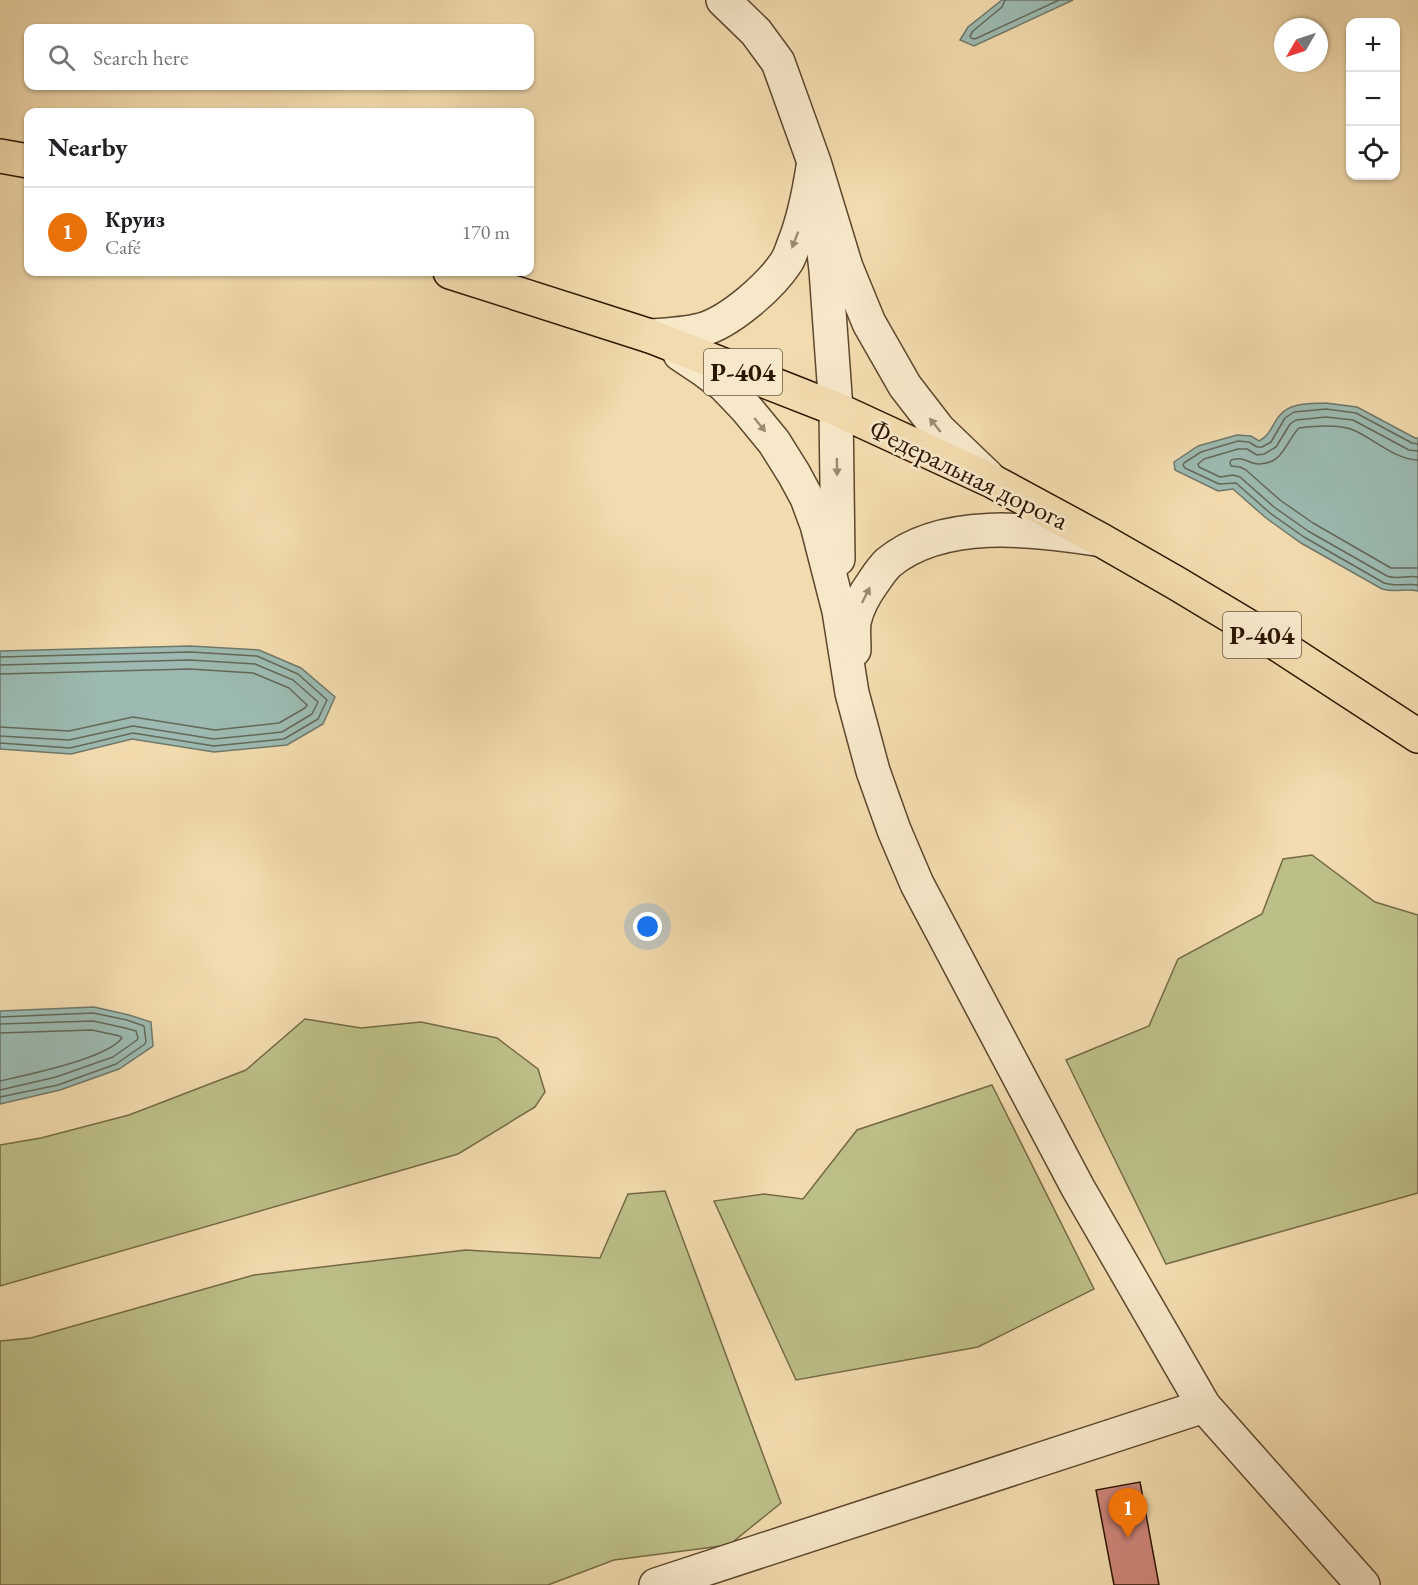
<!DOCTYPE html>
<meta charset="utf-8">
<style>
:root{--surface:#fff;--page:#f6f6f6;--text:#202124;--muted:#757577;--line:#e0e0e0;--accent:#7c3aed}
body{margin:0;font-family:"EB Garamond",serif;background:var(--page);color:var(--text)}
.controls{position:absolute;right:18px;top:18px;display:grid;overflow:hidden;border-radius:12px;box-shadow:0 2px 4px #0004}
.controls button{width:54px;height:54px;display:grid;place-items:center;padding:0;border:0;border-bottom:2px solid var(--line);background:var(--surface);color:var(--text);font:30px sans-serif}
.compass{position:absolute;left:1274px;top:18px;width:54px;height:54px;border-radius:50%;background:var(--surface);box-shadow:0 2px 4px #0004;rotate:231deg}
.you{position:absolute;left:648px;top:927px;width:21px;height:21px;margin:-15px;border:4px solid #fff;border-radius:50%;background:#1a73e8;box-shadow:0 0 0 9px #1a73e833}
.badge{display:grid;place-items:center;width:39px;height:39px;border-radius:50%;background:var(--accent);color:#fff;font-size:20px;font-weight:700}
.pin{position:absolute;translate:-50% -50px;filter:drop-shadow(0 2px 3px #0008)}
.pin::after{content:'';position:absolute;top:32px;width:21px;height:18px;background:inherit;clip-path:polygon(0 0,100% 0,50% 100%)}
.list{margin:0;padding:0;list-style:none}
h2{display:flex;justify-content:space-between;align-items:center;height:78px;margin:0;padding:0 24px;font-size:26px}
h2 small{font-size:20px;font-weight:400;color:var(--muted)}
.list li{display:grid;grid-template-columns:39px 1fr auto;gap:18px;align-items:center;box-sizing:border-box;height:90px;padding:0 24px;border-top:2px solid var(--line)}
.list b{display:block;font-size:22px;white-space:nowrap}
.list p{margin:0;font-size:20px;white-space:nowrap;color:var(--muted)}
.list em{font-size:20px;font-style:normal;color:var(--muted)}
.icon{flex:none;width:33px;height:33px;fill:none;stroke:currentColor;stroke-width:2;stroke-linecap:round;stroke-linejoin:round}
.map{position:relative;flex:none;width:1418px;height:1585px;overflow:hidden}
.search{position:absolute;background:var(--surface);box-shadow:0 2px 4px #0004;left:24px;top:24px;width:510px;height:66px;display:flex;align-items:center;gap:15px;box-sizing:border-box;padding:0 21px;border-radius:12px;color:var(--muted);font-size:22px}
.panel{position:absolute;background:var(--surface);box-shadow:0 2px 4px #0004;left:24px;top:108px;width:510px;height:168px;border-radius:12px}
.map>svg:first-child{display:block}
.green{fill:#bdbf88;stroke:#756a44;stroke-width:1.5}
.water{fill:#9cbab1;stroke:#70786a;stroke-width:1.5}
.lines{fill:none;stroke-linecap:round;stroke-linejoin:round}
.shore{stroke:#646858;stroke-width:1.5}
.building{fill:#ce8579;stroke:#2d1600;stroke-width:1.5}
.minor-casing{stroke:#5e472c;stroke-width:36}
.highway-casing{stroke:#2d1600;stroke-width:36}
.minor{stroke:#f7e8ca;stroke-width:33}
.highway{stroke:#f2dbae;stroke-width:33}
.oneway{fill:#9c8a6f}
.labels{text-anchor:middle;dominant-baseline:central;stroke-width:5;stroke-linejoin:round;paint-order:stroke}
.shield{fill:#f7e8ca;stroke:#6a553d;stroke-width:1.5}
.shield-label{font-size:26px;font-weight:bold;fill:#2d1600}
.street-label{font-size:27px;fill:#2d1600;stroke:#f7e8ca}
</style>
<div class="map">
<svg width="1418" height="1585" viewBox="0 0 1418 1585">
<rect width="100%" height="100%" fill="#f2dbae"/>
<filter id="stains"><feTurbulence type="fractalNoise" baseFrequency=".00333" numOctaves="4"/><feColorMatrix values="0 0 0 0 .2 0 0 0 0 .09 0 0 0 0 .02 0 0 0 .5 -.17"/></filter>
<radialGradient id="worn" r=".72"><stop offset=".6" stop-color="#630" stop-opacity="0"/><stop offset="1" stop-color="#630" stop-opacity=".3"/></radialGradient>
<g class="green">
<path d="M1312 855 1375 902 1418 915V1193L1166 1264 1066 1060 1149 1026 1178 959 1262 914 1283 859Z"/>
<path d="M305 1019 361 1028 421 1022 497 1038 538 1069 545 1092 535 1107 458 1154 0 1286V1145L41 1138 129 1115 246 1070Z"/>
<path d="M992 1085 1094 1289 978 1347 796 1380 714 1201 764 1194 803 1199 857 1130Z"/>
<path d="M665 1191 781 1503 729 1545 614 1560 548 1585H0V1341L31 1338 254 1275 466 1250 600 1258 628 1194Z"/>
</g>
<g class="water">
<path d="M1002 0H1073L974 46 960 40 968 27Z"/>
<path d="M1326 403 1357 407 1415 438H1418V591C1404 588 1397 593 1382 589L1301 543 1266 518 1233 489 1218 491 1175 470 1174 462 1198 446 1237 435 1251 436 1259 441C1271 435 1272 424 1280 415 1291 402 1311 404 1326 403Z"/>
<path d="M190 646 259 650 301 668 335 697 323 724 287 745 214 752 132 739 71 754 0 749V651Z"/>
<path d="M94 1007 129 1015 151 1022 153 1046 119 1069 60 1090 0 1104V1011Z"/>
</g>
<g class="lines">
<g class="shore">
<path d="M1005 0 1002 7 973 31 970 36 971 38 975 39 1059 0"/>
<path d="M1418 444 1412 443 1356 413 1326 409 1294 412 1285 418 1271 442 1262 447H1257L1249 442 1238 441 1201 452 1184 463 1183 465 1185 468 1219 484 1236 483 1270 513 1304 537 1384 583C1396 587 1406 583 1418 585"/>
<path d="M1418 451 1409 450 1353 420 1326 417 1296 420 1290 424 1276 447 1264 454 1257 455 1247 449H1238L1204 459 1198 464 1199 467 1220 477 1233 475 1240 477 1274 507 1308 531 1387 576C1397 580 1408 575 1418 577"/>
<path d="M1418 460C1395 460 1372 437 1351 429 1335 424 1315 426 1299 428 1286 441 1283 465 1258 464 1245 463 1247 456 1231 460L1230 463 1231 466 1240 467 1246 470 1280 500 1313 523 1391 568H1418"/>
<path d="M0 657 190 652 257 656 298 674 327 700 318 719 284 739 214 746 133 733 70 748 0 743"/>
<path d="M0 665 190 660 255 664 293 680 318 702 312 714 282 732 214 739 133 726 69 740 0 736"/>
<path d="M0 674 190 669 253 673 289 688 307 705 305 708 279 723 215 730 133 717 69 731 0 727"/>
<path d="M0 1017 93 1013 127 1020 144 1026 146 1041 145 1044 116 1064 58 1085 0 1097"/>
<path d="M0 1024 93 1021 125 1028 136 1031 138 1038 137 1040 113 1057 56 1077 0 1090"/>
<path d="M0 1033 92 1030 120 1036 122 1038C106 1059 27 1075 0 1081"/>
</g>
</g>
<path class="building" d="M1140 1482 1159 1585H1114L1096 1490Z"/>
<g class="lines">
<defs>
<g id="minor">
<path d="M723 0 756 32 778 62 814 162 846 267 869 323 905 386 939 430 988 477"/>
<path d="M822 236 826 270 836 409 838 559"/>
<path d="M650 336C667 335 685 334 701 330 730 322 771 286 787 261 790 256 792 249 794 244 804 219 809 193 813 167"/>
<path d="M680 354 704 370 724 385 746 408 774 442 794 474 807 498 817 525 839 611 852 693 873 771 894 830 917 884 1078 1188 1204 1406 1363 1585"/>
<path d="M854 650C854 641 853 631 854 622 857 608 866 592 874 581 878 575 883 568 888 563 942 518 1032 529 1096 539"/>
<path d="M656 1585 1204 1406"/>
</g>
<g id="highway">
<path d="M0 156 28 161"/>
<path d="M450 272 650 336 836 409 992 481 1101 540 1176 583 1271 640 1418 736"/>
</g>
</defs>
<use href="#minor" class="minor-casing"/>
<use href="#highway" class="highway-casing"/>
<use href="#minor" class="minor"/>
<use href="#highway" class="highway"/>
</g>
<defs><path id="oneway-solid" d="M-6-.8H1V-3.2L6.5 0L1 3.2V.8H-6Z" transform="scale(1.5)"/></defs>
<g class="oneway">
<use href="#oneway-solid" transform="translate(795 240) rotate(111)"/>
<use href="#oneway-solid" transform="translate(760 425) rotate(51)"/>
<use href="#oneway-solid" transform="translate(935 425) rotate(-129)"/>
<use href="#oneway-solid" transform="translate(837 467) rotate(89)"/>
<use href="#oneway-solid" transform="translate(866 595) rotate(-63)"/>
</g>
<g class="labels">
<g class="shield">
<rect x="704" y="349" width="78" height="46" rx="4.5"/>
<rect x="1223" y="612" width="78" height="46" rx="4.5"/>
</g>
<g class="shield-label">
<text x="743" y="372">Р-404</text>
<text x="1262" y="635">Р-404</text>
</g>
<g class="street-label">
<text transform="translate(969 474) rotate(26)">Федеральная дорога</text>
</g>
</g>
<rect width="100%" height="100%" filter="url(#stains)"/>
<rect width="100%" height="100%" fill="url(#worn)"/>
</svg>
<div class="controls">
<button>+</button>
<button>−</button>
<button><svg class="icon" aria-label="locate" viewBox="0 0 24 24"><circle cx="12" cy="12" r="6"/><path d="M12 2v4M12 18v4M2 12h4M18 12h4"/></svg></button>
</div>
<svg class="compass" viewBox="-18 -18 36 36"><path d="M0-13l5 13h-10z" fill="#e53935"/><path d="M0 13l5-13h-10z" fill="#757577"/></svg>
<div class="you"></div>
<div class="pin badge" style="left:1128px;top:1538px;background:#e8710a">1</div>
<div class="search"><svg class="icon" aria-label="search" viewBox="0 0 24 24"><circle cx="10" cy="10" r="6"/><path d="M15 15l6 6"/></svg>Search here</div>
<section class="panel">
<h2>Nearby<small></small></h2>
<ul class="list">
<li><span class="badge" style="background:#e8710a">1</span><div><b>Круиз</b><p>Café</p></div><em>170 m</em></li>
</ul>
</section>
</div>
